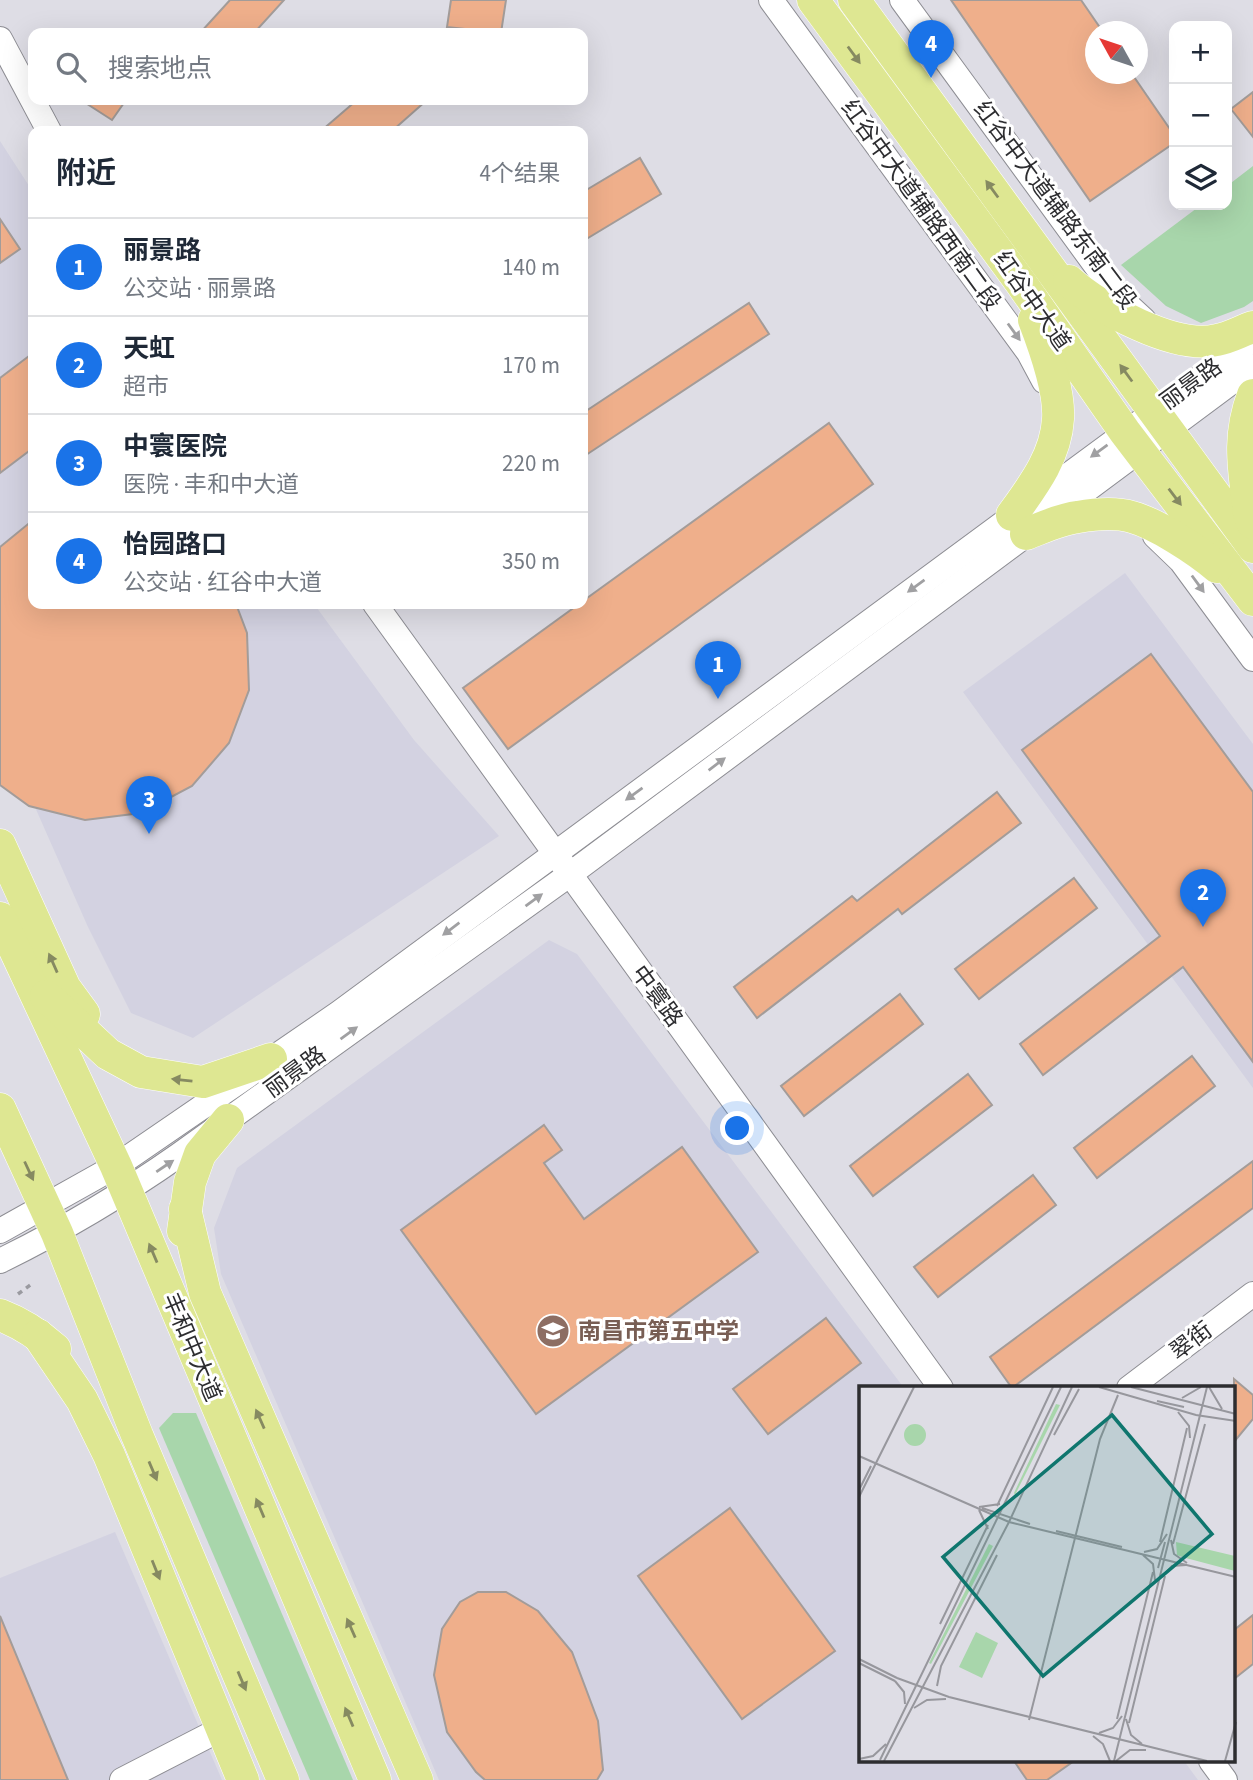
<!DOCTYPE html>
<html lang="zh">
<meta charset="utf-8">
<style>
:root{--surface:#fff;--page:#f6f6f7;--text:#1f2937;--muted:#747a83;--line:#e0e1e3;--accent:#1a73e8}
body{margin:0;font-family:"Source Sans 3","Noto Sans SC",sans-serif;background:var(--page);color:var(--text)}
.controls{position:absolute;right:21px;top:21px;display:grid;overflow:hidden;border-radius:14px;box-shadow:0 7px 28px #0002}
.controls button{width:63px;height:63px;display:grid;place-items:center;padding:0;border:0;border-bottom:2px solid var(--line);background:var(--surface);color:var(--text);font:35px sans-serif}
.compass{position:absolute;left:1085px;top:21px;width:63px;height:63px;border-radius:50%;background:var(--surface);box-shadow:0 7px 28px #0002;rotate:310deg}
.you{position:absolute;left:738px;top:1129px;width:24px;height:24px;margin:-18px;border:5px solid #fff;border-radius:50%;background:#1a73e8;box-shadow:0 0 0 10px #1a73e833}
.badge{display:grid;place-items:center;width:46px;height:46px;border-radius:50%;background:var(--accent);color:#fff;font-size:23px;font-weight:700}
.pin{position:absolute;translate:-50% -58px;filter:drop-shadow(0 2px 4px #0008)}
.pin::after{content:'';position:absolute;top:37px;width:24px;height:21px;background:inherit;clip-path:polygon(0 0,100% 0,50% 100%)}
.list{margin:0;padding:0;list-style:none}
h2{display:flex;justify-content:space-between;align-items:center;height:91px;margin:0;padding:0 28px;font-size:30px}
h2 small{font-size:23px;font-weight:400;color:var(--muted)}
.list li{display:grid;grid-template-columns:46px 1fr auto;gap:21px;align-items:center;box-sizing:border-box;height:98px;padding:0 28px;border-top:2px solid var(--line)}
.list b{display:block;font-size:26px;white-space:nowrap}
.list p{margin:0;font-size:23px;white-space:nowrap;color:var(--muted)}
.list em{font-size:23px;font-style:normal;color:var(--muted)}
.icon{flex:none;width:38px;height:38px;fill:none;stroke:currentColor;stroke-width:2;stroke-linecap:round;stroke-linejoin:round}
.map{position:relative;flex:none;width:1253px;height:1780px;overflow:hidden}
.search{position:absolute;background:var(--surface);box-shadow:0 7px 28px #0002;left:28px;top:28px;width:560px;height:77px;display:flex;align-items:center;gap:18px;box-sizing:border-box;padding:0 24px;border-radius:14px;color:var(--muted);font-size:26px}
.panel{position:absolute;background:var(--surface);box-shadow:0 7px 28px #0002;left:28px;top:126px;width:560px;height:483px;border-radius:14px}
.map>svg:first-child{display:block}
.built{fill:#d3d2e1}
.green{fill:#a8d6ab}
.building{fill:#efaf8b;stroke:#a39c99;stroke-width:2}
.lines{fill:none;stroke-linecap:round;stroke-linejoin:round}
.minor-casing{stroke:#8d8d93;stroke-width:26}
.major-casing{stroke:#fff;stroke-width:33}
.path{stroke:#9a9aa0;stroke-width:3.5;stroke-dasharray:5 5;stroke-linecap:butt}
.minor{stroke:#fff;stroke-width:24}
.major{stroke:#dee792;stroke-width:32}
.oneway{fill:#868a61}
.oneway2{fill:#a0a0a2}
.labels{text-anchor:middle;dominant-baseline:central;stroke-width:6;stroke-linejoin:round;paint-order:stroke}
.street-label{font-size:23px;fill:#2d2d30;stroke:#fff}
.education-label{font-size:23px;font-weight:bold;fill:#785e54;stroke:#fff;text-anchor:start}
.inset-road{fill:none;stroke:#97979d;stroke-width:2}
.view{fill:#0f766e;fill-opacity:0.15;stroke:#0f766e;stroke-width:3.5}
.inset-edge{fill:none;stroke:#2d2d30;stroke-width:3.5}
</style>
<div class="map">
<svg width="1253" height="1780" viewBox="0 0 1253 1780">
<rect width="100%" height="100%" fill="#dedde5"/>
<g class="built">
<path d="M0 141 33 192V604H314L414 740 499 836 193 1038 131 1013 88 927 0 728Z"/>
<path d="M1125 573 1253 744V1088L963 692Z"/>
<path d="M549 940 577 954 904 1388H861V1761H1184L1198 1780H439L221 1274 214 1228 237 1168Z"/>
<path d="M115 1532 222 1780H0V1578Z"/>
</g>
<g class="green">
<path d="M1253 166V301L1244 307 1201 323 1166 306 1121 265 1201 205H1227V186Z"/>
<path d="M173 1413H196L353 1780H310L159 1428Z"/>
</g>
<g class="building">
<path d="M230 0H284L254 33H200Z"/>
<path d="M451 0H506L501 33 447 27Z"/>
<path d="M951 0H1081L1103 32H1096V74H1132L1174 135V143L1090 201Z"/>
<path d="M1253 92V137L1231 109Z"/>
<path d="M81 100H126L112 120Z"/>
<path d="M357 100H427L392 131H321Z"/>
<path d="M640 158 661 194 583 241V192Z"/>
<path d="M0 219 20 249 0 263Z"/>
<path d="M749 303 769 334 583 457V413Z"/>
<path d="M33 353V448L0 473V378Z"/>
<path d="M829 423 873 484 508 749 463 688 579 604H583V601Z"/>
<path d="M33 520V604H236L247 633 249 690 229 743 192 786 141 813 85 820 29 806 0 785V547Z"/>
<path d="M1151 654 1253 792V1062L1183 967 1043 1075 1020 1044 1160 936 1022 750Z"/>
<path d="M997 792 1021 823 902 914 898 909 757 1018 734 987 852 896 857 901Z"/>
<path d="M1074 878 1097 908 979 999 955 969Z"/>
<path d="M900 994 923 1024 804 1116 781 1086Z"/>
<path d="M1192 1056 1215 1086 1097 1178 1074 1148Z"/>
<path d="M968 1074 992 1105 873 1196 850 1166Z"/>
<path d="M544 1125 562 1150 544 1163 584 1219 682 1147 758 1252 536 1414 401 1230Z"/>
<path d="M1253 1161V1208L1012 1388 990 1357Z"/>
<path d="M1033 1175 1056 1205 938 1297 914 1267Z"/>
<path d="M826 1318 861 1363 768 1434 733 1389Z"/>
<path d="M1234 1379 1253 1395V1419L1234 1442Z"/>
<path d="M730 1508 835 1651 742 1719 638 1576Z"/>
<path d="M478 1592H506L538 1611 572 1652 598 1721 603 1770 597 1780H485L476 1772 447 1732 434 1675 442 1629 460 1602Z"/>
<path d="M1253 1615V1664L1234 1679V1630Z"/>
<path d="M0 1616 68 1780H0Z"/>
<path d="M1014 1761H1074L1047 1780H1027Z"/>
</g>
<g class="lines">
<defs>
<g id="minor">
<path d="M771 0 1029 353 1044 381"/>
<path d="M902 0 1118 296 1144 320"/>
<path d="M0 39 49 131"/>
<path d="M1155 536 1181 561 1253 659"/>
<path d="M375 604 941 1388"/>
<path d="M0 1231 116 1166 339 1013 1253 339"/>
<path d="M0 1261C63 1230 122 1195 179 1155L569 875 1253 366"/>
<path d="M1129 1388 1253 1294"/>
<path d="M1211 1761 1225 1780"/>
<path d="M122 1780 221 1729"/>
</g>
<g id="major">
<path d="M813 0 1021 283 1125 432 1253 600"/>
<path d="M854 0 1253 547"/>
<path d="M1069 281C1100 309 1175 350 1217 340 1229 338 1241 331 1253 327"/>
<path d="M1253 395C1237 438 1244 469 1249 513L1253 523"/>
<path d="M1012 515C1033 486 1056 456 1058 419 1060 391 1044 346 1034 320"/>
<path d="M1026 534C1042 528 1060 519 1078 517 1095 514 1115 512 1132 517 1157 524 1197 550 1217 567"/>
<path d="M0 845 65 988 84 1014"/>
<path d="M0 918 116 1166 375 1780"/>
<path d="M46 996 108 1054 141 1072 203 1082 271 1059"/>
<path d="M0 1109 57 1233 137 1435 283 1780"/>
<path d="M185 1209 205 1293 417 1780"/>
<path d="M183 1231 190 1182 200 1154 228 1120"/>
<path d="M0 1315C21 1323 38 1334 55 1349"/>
<path d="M38 1335 82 1400 109 1455 243 1780"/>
</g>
</defs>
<use href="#minor" class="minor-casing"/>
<use href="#major" class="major-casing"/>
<path class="path" d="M18 1294 33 1283"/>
<use href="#minor" class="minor"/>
<use href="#major" class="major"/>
</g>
<defs><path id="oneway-solid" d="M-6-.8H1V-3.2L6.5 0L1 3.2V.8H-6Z" transform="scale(1.75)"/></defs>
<g class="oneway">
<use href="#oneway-solid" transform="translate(854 55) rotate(54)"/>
<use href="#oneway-solid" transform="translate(992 189) rotate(-126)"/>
<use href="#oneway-solid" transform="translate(1126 373) rotate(-126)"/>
<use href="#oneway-solid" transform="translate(1175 497) rotate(53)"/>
<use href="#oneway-solid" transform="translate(53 963) rotate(-114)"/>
<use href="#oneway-solid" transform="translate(182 1080) rotate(-174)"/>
<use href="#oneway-solid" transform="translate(29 1171) rotate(65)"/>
<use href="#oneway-solid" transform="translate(153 1253) rotate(-113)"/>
<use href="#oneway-solid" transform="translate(260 1419) rotate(-114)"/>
<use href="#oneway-solid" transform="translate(153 1471) rotate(67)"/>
<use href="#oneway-solid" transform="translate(260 1508) rotate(-113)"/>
<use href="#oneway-solid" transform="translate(156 1570) rotate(68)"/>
<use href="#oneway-solid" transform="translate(351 1628) rotate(-114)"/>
<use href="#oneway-solid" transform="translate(242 1681) rotate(67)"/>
<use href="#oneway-solid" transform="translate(349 1717) rotate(-113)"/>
</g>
<g class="oneway2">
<use href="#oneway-solid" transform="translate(1014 332) rotate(54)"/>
<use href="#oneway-solid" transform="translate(1099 451) rotate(144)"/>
<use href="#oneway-solid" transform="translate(1198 584) rotate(54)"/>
<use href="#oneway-solid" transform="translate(916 586) rotate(144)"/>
<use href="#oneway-solid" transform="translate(717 764) rotate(-37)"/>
<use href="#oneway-solid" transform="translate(634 794) rotate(144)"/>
<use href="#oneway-solid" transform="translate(534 900) rotate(-36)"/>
<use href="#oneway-solid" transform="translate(451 929) rotate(143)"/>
<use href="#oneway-solid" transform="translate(349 1033) rotate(-36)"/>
<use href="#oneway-solid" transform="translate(165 1166) rotate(-34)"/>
</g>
<defs>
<symbol id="school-disc" viewBox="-11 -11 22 22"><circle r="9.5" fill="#8d6e63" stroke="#fff"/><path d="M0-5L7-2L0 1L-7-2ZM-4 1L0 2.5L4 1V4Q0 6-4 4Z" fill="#fff"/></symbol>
</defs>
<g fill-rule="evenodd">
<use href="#school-disc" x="534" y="1312" width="38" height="38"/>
</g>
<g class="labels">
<g class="street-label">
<text transform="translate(921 205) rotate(54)">红谷中大道辅路西南二段</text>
<text transform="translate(1055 205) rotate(53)">红谷中大道辅路东南二段</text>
<text transform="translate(1032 301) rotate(55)">红谷中大道</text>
<text transform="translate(1191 384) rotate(-36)">丽景路</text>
<text transform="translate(657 996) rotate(54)">中寰路</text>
<text transform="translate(295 1072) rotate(-36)">丽景路</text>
<text transform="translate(1191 1341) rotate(-37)">翠街</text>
<text transform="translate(192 1347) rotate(67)">丰和中大道</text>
</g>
<g class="education-label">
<text x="578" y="1331">南昌市第五中学</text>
</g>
</g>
<g transform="translate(859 1386)">
<rect width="376" height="376" fill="#dedde5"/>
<path d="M197 18 201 19 156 109 155 107ZM45 49a11 11 0 1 1 22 0a11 11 0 1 1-22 0ZM317 156 376 170V185L323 171 318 169ZM130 158 134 160 72 278 70 277ZM117 246 139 257 123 292 100 281Z" fill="#a8d6ab"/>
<path class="inset-road" d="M240 1 337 29 377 35M272 1 377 28M350 1 363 23M323 12 342 1M298 15 325 21M319 26 330 40 331 52M195 49 220 3M0 70 150 136 377 191M0 104 12 80M0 111 55 1M138 120 194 1M120 121 141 118M123 122 171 138M120 124 129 143M197 145 263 161M312 154 315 168 328 177M301 156 328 42M314 158 346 38M285 166 298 163 308 148M284 169 294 178 296 194M299 182 306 156M303 191 313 180 327 179M81 238 129 139M0 273 38 292M0 277 36 295M38 292 90 311 348 375M36 295 45 306 46 318M78 300 82 280 138 169M55 322 68 314 87 313M258 333 294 186M267 333 272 349 283 358M170 334 241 53 259 9M270 337 306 190M240 347 254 342 263 330M234 350 244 358 251 375M0 373 14 370 27 358M21 374 202 1M25 375 150 136 213 1M255 375 348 1M257 375 271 364H287M366 375 377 336"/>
<path class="view" d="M253 29 353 148 184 290 84 171Z"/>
<rect width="376" height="376" class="inset-edge"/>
</g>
</svg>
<div class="controls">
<button>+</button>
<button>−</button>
<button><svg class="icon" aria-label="layers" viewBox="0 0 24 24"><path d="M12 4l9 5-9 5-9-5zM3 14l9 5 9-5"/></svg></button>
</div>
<svg class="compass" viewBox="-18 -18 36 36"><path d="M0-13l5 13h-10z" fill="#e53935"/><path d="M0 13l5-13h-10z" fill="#747a83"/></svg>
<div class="you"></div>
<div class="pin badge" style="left:718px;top:699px">1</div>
<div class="pin badge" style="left:1203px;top:927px">2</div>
<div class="pin badge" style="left:149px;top:834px">3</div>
<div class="pin badge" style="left:931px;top:78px">4</div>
<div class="search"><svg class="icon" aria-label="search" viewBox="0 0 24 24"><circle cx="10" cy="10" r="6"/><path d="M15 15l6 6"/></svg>搜索地点</div>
<section class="panel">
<h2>附近<small>4个结果</small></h2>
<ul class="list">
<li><span class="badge">1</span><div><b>丽景路</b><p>公交站 · 丽景路</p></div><em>140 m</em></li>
<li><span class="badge">2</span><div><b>天虹</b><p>超市</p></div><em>170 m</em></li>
<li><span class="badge">3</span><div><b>中寰医院</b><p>医院 · 丰和中大道</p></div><em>220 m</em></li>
<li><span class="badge">4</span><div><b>怡园路口</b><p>公交站 · 红谷中大道</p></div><em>350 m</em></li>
</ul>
</section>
</div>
